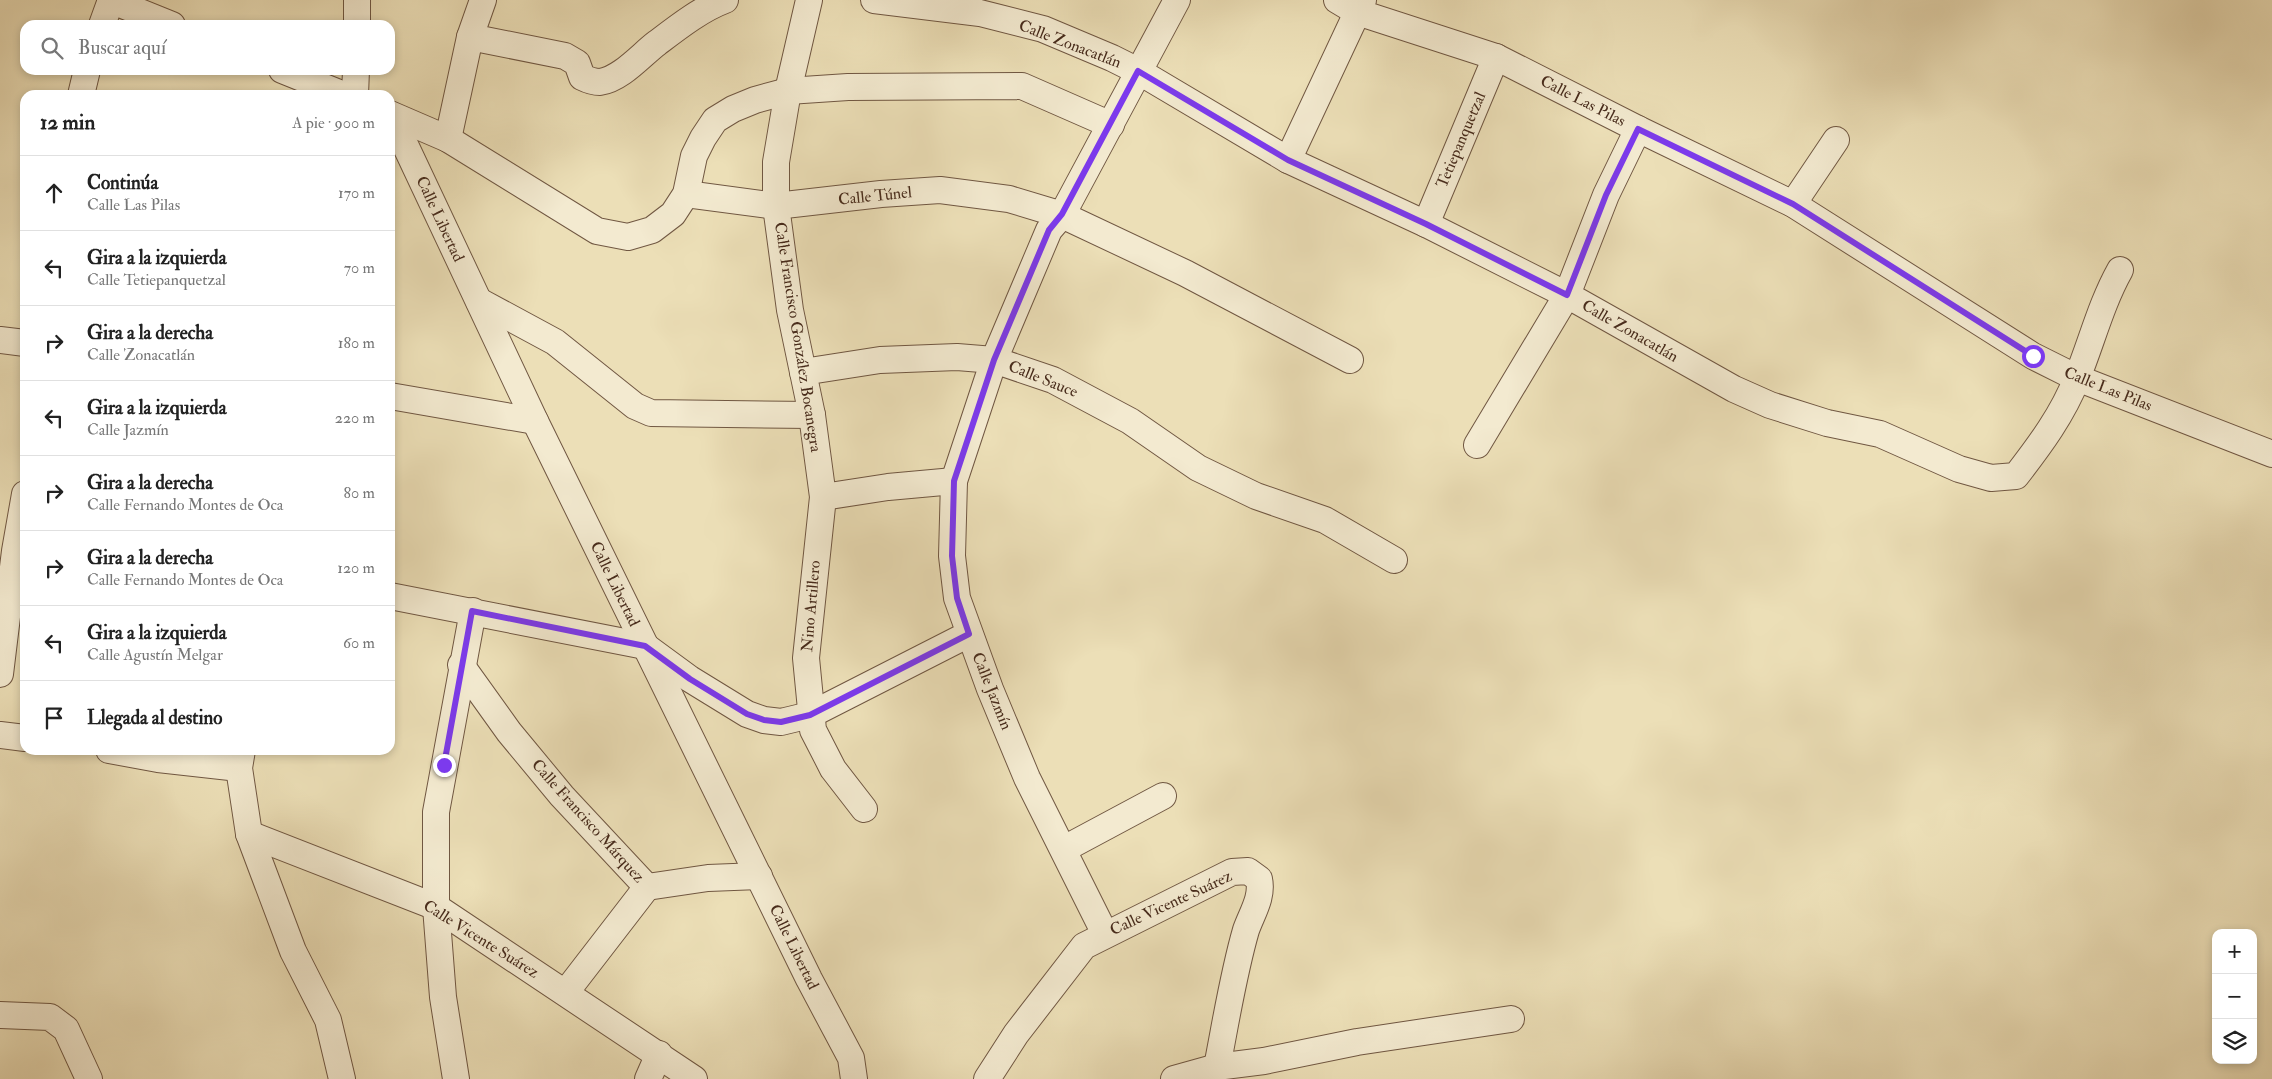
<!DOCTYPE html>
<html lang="es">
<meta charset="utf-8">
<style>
:root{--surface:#fff;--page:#f6f6f6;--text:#222;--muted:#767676;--line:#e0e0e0}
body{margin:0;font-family:"IM FELL Double Pica",serif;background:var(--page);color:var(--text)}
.controls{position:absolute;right:15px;bottom:15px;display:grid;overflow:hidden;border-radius:10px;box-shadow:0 2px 8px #0003}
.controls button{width:45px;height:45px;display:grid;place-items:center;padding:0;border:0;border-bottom:1px solid var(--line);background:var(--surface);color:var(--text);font:25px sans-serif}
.stop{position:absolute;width:15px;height:15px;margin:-11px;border:4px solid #7c3aed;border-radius:50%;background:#fff}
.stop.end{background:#7c3aed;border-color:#fff;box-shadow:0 1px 5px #0008}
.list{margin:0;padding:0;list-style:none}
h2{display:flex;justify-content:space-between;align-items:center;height:65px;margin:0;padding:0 20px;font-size:21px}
h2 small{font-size:16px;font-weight:400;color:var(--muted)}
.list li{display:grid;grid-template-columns:32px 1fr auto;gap:15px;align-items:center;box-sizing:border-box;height:75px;padding:0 20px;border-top:1px solid var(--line)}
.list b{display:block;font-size:19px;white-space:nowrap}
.list p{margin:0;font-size:16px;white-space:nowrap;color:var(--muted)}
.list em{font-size:16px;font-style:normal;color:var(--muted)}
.icon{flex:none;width:28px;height:28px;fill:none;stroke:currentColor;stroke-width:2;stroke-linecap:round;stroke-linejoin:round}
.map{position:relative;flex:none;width:2272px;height:1079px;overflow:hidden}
.search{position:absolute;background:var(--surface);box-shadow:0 2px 8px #0003;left:20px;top:20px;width:375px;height:55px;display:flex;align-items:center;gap:12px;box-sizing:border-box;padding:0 18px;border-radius:15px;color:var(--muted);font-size:19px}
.panel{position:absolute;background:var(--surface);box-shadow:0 2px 8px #0003;left:20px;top:90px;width:375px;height:665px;border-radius:15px}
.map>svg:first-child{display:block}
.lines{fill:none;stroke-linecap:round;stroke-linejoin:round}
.minor-casing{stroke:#705742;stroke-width:28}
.minor{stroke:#f3ead0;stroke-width:26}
.route{stroke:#7c3aed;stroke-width:6}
.labels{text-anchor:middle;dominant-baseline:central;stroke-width:4;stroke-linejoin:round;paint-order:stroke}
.street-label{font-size:16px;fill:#462a1b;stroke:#f3ead0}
</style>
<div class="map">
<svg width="2272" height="1079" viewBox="0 0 2272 1079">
<rect width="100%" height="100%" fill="#ecdfb7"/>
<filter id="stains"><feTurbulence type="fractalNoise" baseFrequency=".004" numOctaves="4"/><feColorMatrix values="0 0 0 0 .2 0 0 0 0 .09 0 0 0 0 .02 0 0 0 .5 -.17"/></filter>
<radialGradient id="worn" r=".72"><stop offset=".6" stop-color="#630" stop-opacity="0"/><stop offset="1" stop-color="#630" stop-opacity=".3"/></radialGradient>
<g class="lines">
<defs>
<g id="minor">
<path d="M110 0 172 25"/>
<path d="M809 0 788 91 776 162V206L790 310 812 415 823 497 806 658 813 730 833 769 864 809"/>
<path d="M874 0 980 13 1043 29 1112 58 1138 71 1288 160 1426 224 1567 295 1734 389 1770 405 1827 423 1880 434 1959 469 1991 478 2016 476C2040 445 2063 414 2077 378 2092 341 2101 304 2120 270"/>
<path d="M1337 0 1357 12 1496 57 1638 129 1793 204 2033 356 2077 378 2272 454"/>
<path d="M102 25 111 0"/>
<path d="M357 25V0"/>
<path d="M470 37 565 56 577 63 582 77C588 80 593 82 600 82 621 79 641 55 657 43 678 27 701 9 725 0"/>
<path d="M282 70 344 95"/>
<path d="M81 95 87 70"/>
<path d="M355 95 356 70"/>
<path d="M390 114 448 139 597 231 628 237 652 230 673 214 686 194 694 156 703 138 715 120 733 109 755 100 788 91 848 87 1022 86 1111 125"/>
<path d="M391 115 535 421 809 979 851 1058 854 1079"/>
<path d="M448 139 470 37 483 0"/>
<path d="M1288 160 1363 0"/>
<path d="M686 194 776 206 881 194 940 190 1009 199 1062 215 1185 273 1350 360"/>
<path d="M1793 204 1836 140"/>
<path d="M1426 224 1496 57"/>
<path d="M479 301 555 342 635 406 651 413 812 415"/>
<path d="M0 340 25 343"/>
<path d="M803 372 880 360 957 357 994 360 1053 380 1130 421 1198 468 1256 496 1325 520 1394 560"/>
<path d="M390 396 535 421"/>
<path d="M1477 445 1567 295 1606 195 1638 129"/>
<path d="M823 497 888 487 954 481"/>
<path d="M390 596 645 646 690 679 747 714 764 720 781 722 810 715 969 634"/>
<path d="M461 665 509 732 562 796 647 887"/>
<path d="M0 674 15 551 25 494"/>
<path d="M0 735 25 738"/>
<path d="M109 750 158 759 239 768"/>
<path d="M242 750 239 768 249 834 293 951 328 1020 342 1079"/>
<path d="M249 834 436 907 694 1079"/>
<path d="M1064 849 1163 796"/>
<path d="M647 887 708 878 759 876"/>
<path d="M1105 934 1027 778 990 689 957 598 952 556 954 481 994 360 1049 230 1062 215 1177 0"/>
<path d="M566 992 647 887"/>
<path d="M0 1015 50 1017 66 1029 89 1079"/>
<path d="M456 1079 443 997 436 907V812L473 611"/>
<path d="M648 1079 659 1054"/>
<path d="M987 1079 1016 1034 1084 946 1232 872 1248 871 1259 879C1263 897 1252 913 1246 930 1233 975 1226 1021 1217 1067"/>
<path d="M1174 1079 1217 1067 1264 1061 1357 1042 1511 1019"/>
</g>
</defs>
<use href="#minor" class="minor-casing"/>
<use href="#minor" class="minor"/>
</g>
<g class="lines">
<path class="route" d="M444 765 472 611 645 646 690 679 747 714 764 720 781 722 810 715 969 634 957 598 952 556 954 481 994 360 1049 230 1062 214 1138 71 1288 160 1426 224 1567 295 1606 195 1638 129 1793 204 2033 356"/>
</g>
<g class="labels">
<g class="street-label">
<text transform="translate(1070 44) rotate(21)">Calle Zonacatlán</text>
<text transform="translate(1583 101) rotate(27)">Calle Las Pilas</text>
<text transform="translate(1461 140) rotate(-67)">Tetiepanquetzal</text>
<text transform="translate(875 196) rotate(-6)">Calle Túnel</text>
<text transform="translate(440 219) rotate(65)">Calle Libertad</text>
<text transform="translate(1630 331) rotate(30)">Calle Zonacatlán</text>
<text transform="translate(798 337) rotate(81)">Calle Francisco González Bocanegra</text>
<text transform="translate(1043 379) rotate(22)">Calle Sauce</text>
<text transform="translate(2108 389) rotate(22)">Calle Las Pilas</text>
<text transform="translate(615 584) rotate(64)">Calle Libertad</text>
<text transform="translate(811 606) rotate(-85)">Nino Artillero</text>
<text transform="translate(992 691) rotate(68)">Calle Jazmín</text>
<text transform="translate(588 821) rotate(48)">Calle Francisco Márquez</text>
<text transform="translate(1171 903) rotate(-25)">Calle Vicente Suárez</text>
<text transform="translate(481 939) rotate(32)">Calle Vicente Suárez</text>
<text transform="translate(794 947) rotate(64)">Calle Libertad</text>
</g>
</g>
<rect width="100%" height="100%" filter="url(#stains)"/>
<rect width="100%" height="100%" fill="url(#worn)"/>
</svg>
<div class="controls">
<button>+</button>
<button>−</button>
<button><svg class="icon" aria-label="layers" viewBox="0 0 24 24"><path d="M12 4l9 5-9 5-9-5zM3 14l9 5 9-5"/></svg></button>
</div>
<div class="stop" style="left:2033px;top:356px"></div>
<div class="stop end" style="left:444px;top:765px"></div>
<div class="search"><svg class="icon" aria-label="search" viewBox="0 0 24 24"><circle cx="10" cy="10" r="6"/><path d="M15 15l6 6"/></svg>Buscar aquí</div>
<section class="panel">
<h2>12 min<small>A pie · 900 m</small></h2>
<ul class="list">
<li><svg class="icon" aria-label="ahead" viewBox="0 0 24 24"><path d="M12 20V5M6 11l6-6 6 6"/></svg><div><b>Continúa</b><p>Calle Las Pilas</p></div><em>170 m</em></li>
<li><svg class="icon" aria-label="left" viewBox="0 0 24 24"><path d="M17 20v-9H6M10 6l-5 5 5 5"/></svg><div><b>Gira a la izquierda</b><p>Calle Tetiepanquetzal</p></div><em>70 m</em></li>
<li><svg class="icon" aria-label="right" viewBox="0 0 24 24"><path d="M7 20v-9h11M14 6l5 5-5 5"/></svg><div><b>Gira a la derecha</b><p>Calle Zonacatlán</p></div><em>180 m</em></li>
<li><svg class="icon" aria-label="left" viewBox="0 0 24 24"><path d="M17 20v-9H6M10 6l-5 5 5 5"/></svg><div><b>Gira a la izquierda</b><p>Calle Jazmín</p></div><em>220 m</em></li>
<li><svg class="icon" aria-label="right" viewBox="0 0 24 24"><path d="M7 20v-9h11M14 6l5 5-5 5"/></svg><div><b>Gira a la derecha</b><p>Calle Fernando Montes de Oca</p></div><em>80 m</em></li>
<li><svg class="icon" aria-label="right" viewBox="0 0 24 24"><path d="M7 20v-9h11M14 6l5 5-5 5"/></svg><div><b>Gira a la derecha</b><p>Calle Fernando Montes de Oca</p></div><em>120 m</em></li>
<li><svg class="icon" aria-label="left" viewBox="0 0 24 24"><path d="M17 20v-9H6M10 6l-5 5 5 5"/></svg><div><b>Gira a la izquierda</b><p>Calle Agustín Melgar</p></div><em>60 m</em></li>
<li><svg class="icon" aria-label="arrive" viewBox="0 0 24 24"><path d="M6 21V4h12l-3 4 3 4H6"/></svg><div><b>Llegada al destino</b></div></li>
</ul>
</section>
</div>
